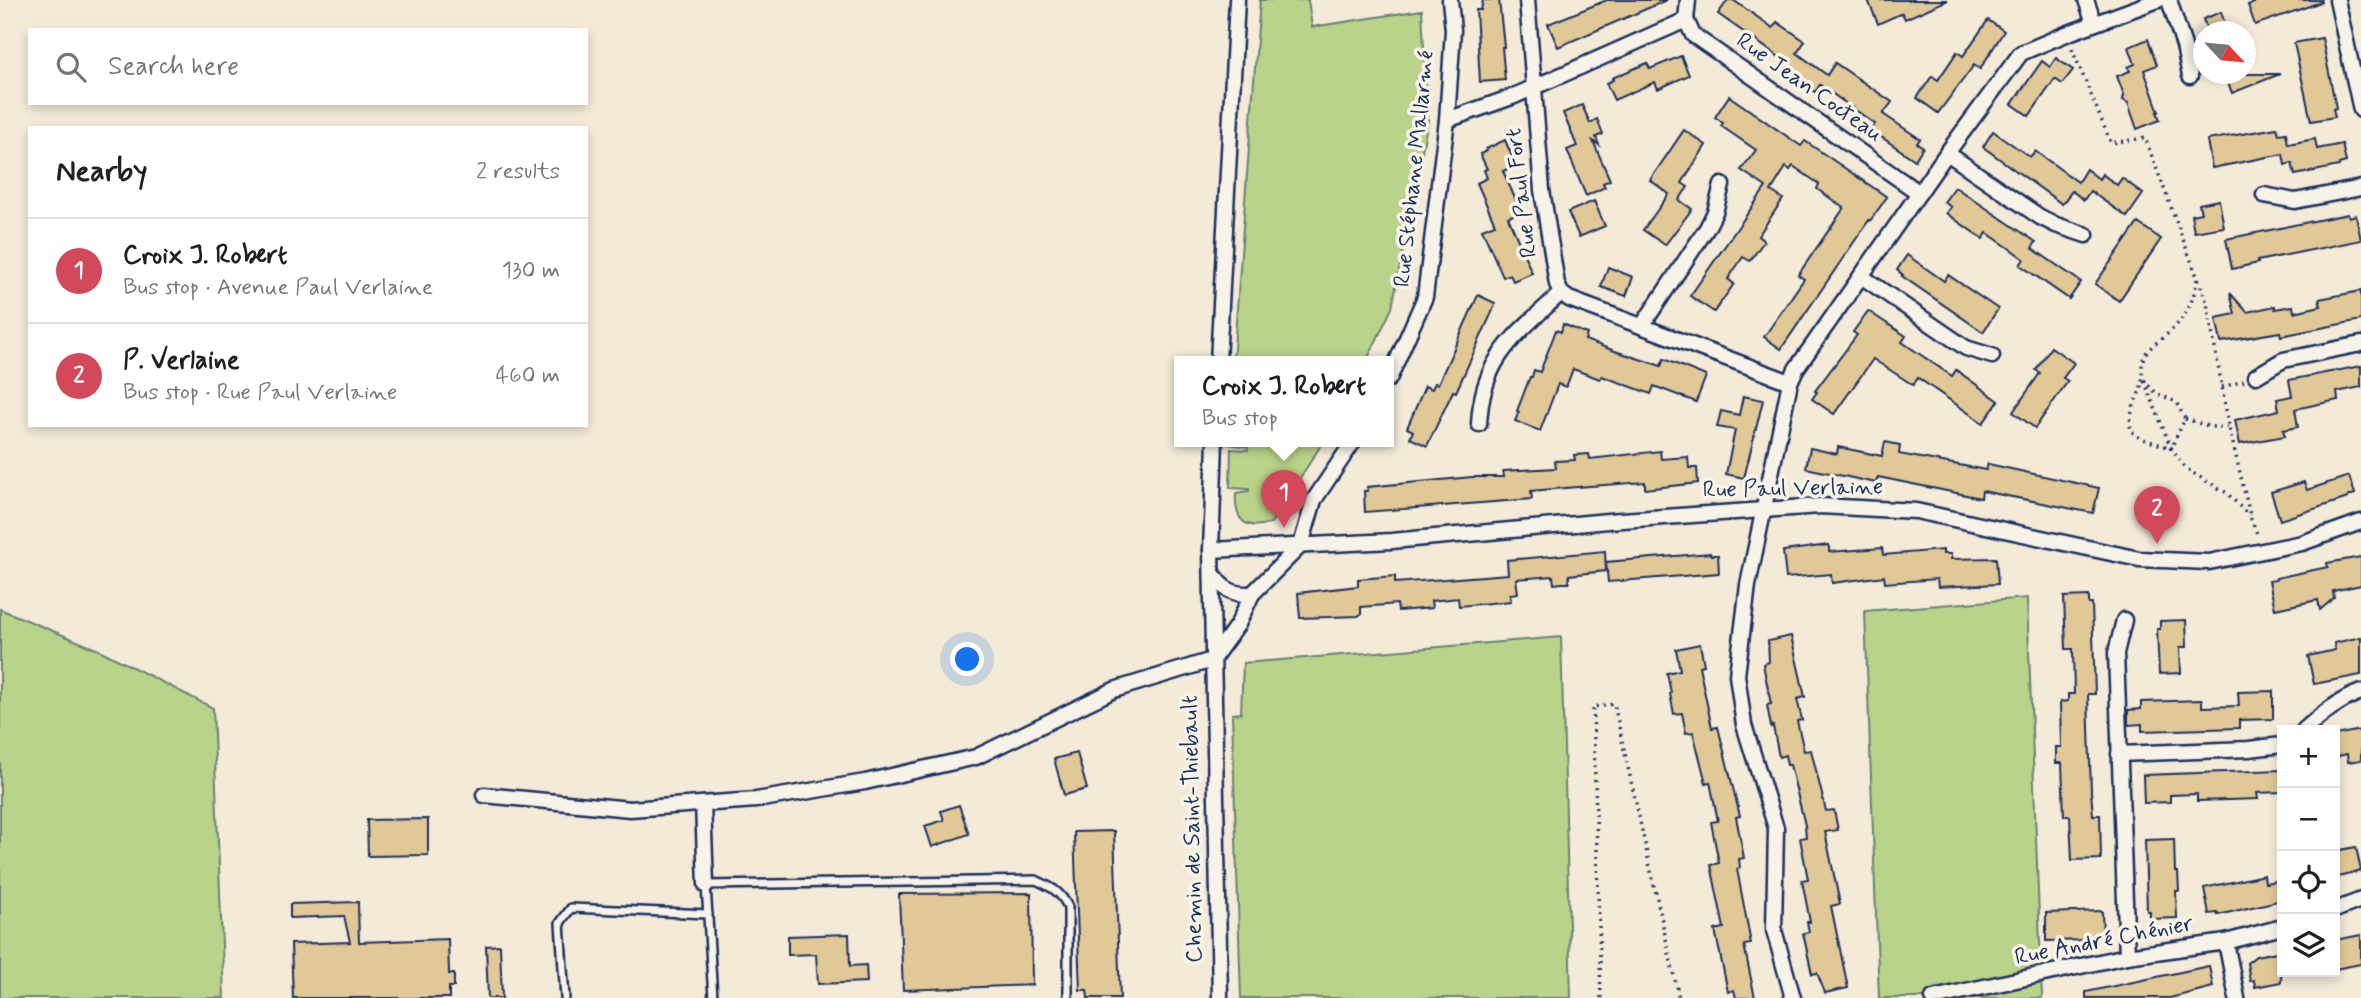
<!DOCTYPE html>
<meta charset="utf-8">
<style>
:root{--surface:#fff;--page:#f6f6f6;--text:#202124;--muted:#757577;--line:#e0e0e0;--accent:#d1495b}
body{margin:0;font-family:Mynerve,sans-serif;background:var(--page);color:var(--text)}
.controls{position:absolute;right:21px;bottom:21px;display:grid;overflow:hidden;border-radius:0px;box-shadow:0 4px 10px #0003}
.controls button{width:63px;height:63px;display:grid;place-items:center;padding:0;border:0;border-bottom:2px solid var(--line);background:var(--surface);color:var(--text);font:35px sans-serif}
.compass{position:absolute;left:2193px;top:21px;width:63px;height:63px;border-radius:50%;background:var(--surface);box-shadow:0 4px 10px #0003;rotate:116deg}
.you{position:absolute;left:968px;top:660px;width:24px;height:24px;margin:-18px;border:5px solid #fff;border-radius:50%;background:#1a73e8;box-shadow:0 0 0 10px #1a73e833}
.badge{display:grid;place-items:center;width:46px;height:46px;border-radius:50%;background:var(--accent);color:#fff;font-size:23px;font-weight:700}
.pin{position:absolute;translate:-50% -58px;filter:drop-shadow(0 2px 4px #0008)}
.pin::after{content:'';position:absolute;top:37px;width:24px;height:21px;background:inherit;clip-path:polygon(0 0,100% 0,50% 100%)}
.popup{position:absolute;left:1174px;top:356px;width:220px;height:91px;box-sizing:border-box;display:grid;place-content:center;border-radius:0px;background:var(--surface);filter:drop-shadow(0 2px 5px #0005);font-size:23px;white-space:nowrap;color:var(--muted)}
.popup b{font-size:26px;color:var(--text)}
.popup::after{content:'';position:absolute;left:50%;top:100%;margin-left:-14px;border:14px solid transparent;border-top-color:var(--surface)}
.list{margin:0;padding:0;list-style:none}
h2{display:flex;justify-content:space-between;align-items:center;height:91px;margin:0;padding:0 28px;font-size:30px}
h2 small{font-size:23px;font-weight:400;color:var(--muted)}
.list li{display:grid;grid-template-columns:46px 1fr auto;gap:21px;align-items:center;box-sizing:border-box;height:105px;padding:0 28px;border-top:2px solid var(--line)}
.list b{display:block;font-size:26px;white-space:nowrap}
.list p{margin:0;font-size:23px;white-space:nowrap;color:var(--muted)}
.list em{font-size:23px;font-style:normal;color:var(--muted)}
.icon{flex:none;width:38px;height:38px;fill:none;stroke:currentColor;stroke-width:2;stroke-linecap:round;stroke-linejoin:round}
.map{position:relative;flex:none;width:2361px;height:998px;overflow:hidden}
.search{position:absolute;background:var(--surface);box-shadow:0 4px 10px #0003;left:28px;top:28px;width:560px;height:77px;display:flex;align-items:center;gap:18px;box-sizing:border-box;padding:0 24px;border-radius:0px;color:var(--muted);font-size:26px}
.panel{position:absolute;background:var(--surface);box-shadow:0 4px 10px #0003;left:28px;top:126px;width:560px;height:301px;border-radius:0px}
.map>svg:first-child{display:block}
.green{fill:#bad38a;stroke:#6a8174;stroke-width:2}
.building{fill:#e1c897;stroke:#1b2f5e;stroke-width:2}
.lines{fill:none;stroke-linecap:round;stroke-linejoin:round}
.service-casing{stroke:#1b2f5e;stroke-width:12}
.minor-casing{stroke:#1b2f5e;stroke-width:19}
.path{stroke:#1b2f5e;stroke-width:3.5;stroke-dasharray:2 5;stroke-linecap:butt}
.service{stroke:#f7f3e8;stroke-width:7}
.minor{stroke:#f7f3e8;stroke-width:14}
.labels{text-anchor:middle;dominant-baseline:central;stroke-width:7;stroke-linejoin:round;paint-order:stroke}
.street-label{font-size:23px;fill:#1b2f5e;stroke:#f7f3e8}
</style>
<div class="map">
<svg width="2361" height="998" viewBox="0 0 2361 998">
<rect width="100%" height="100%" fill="#f3ead8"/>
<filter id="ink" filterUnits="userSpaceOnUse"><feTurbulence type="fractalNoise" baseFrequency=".0143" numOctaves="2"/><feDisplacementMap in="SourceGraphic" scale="14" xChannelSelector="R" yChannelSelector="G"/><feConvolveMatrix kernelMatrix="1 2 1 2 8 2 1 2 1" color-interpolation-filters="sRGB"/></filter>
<g filter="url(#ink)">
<g class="green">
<path d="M1260 0H1308L1312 27 1422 10 1428 120 1392 308 1366 362H1233Z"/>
<path d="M1226 442H1323L1271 523C1244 531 1234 519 1236 493L1249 491V489L1230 488 1231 449 1248 450V447L1226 444Z"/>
<path d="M2027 598 2042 998H1879L1865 611Z"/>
<path d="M0 609 101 651 213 708 224 998H0Z"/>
<path d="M1561 637 1571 998H1241L1232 714 1241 713 1243 663Z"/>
</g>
<g class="building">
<path d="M1483 0H1499L1504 47H1502L1505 80 1480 82 1476 10H1481Z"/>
<path d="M1607 0H1667L1558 47 1548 24Z"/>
<path d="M1728 0H1733L1773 28 1777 22 1805 41 1797 53 1827 75 1835 63 1892 102 1883 114 1920 139 1917 143 1923 147 1915 160 1871 130 1875 124 1820 85 1815 92 1784 70 1789 64 1718 14Z"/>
<path d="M1868 0H1948L1905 19 1902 13 1878 24Z"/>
<path d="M2253 0H2321V2L2255 25 2248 5 2254 3Z"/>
<path d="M2221 12 2228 32H2208L2203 19Z"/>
<path d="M1988 20 2004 31 1980 69 1974 65 1938 113 1917 98 1932 76 1938 80 1957 52 1963 56Z"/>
<path d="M2322 38 2336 108 2333 109 2335 117 2311 121 2294 43Z"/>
<path d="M2148 39 2157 65 2144 70 2159 112H2157L2160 120 2137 129 2128 103 2123 100 2124 95 2117 76 2130 71 2128 67 2135 64 2129 47Z"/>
<path d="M1681 56 1689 75 1658 89 1655 82 1614 100 1606 83 1613 80 1612 78 1647 63 1650 69Z"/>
<path d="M2056 58 2073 70 2062 84 2055 79 2029 116 2012 104 2042 61 2050 67Z"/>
<path d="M2224 74H2280L2232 93Z"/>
<path d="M1729 96 1801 146 1805 141 1887 197 1870 221 1869 220 1781 349 1764 337 1804 279 1798 275 1844 208 1817 189 1819 184 1793 166 1790 170 1786 167 1771 191 1783 199 1758 236 1764 241 1750 261 1743 257 1728 279 1734 284 1714 312 1690 296 1766 187 1741 170 1756 150 1721 126 1723 123 1715 117Z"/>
<path d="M1582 105 1590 123 1597 119 1603 134 1596 137 1599 145 1593 141 1610 180 1603 183 1605 187 1586 196 1567 150 1577 146 1563 113Z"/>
<path d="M2277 128 2279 134 2286 133 2288 144 2315 139 2317 149 2342 144 2346 162 2339 164V166L2295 175 2292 163 2285 165 2283 154 2212 168 2207 140Z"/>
<path d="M1684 130 1706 145 1682 183 1688 187 1679 200 1692 209 1665 245 1643 230 1669 194 1650 180Z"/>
<path d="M1993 131 2030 157 2035 151 2078 182 2086 169 2099 179 2102 174 2117 185 2122 178 2143 194 2127 217 2090 191 2084 200 2072 191 2062 204 1983 147Z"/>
<path d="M1505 140 1516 166 1503 171 1521 212 1508 217 1532 273 1513 281 1510 274 1503 277 1482 229 1495 224 1477 183 1487 178 1484 170 1487 169 1480 154 1487 151 1486 149Z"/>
<path d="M1955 187 2036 242 2032 248 2081 282 2069 299 2020 265 2024 259 2009 248 1987 233 1983 239 1946 213 1951 207 1944 202Z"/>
<path d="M2219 200 2224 227 2194 232 2191 215 2201 213 2199 204Z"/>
<path d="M1594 201 1605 226 1579 237 1568 212Z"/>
<path d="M2348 214 2349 217 2356 215 2361 240 2257 261 2258 263 2232 269 2226 239Z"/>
<path d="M2138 223 2161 239 2119 301 2095 284Z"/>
<path d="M1907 255 1944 281 1948 275 1998 309 1983 332 1902 276 1903 275 1897 270Z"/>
<path d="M1608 267 1633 277 1626 296 1601 287Z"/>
<path d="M2361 291V320L2281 336 2280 332 2221 342 2216 318 2235 314 2230 293 2247 312 2275 306V309L2293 306 2294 312 2321 306 2319 299Z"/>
<path d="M1478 295 1495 303 1493 310 1456 392 1453 391 1427 446 1410 438 1413 431 1407 428 1425 386 1432 389 1435 383 1438 384Z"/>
<path d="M1868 311 1906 336 1902 342 1952 376 1956 370 1999 401 1983 423 1918 378 1913 385 1873 359 1834 414 1812 399 1817 392 1815 391 1857 335 1853 332Z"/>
<path d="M1563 324 1587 334 1585 340 1612 350 1661 366 1664 359 1706 376 1696 402 1654 386 1651 394 1602 376 1600 379 1573 369 1566 387 1558 384 1540 431 1515 421 1519 412 1517 411 1530 377H1532L1534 370 1540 372 1556 330 1561 332Z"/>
<path d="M2051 347 2074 363 2063 378 2068 381 2035 428 2013 412 2040 373 2036 370Z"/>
<path d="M2361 366V387L2337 392 2338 400 2295 409 2298 427 2283 430 2285 436 2240 444 2235 420 2279 410 2277 399 2292 396 2289 380Z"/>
<path d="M1743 396 1763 400 1744 478 1726 474 1735 430 1717 427 1721 411 1739 415Z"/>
<path d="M1885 442 1900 445 1899 454 1986 470 1988 464 2099 488 2093 513 1982 491 1981 498 1878 477 1876 483 1806 468 1810 448 1837 454 1838 447 1882 456Z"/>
<path d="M1660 451 1661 459 1688 457 1689 468H1697L1698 483 1645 489V482L1577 487 1531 491 1532 499 1365 512 1364 491H1368L1367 487 1472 477H1504L1503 471 1556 468 1555 461 1575 460 1574 455 1589 454 1590 459Z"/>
<path d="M2349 476 2355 494 2348 496V498L2280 520 2271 492 2304 482 2307 490Z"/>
<path d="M1829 545V552L1882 548 1883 555 1943 550V554H1951V559L1996 558 1998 584 1938 587 1937 579 1885 583 1884 576 1832 583 1831 574 1786 578 1783 551Z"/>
<path d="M1605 551 1606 571 1569 575V583H1562L1554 584 1553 576 1516 579 1518 593 1510 594 1511 601 1459 606 1458 598 1431 601 1432 608 1398 611 1397 604 1361 607V614L1358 616 1300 618 1298 593 1358 586V579L1395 576V583L1508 574 1507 560Z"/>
<path d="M1710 553 1711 555H1718L1719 573 1608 582 1606 562Z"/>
<path d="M2361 557V585L2333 591 2334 598 2320 610 2318 600 2275 609 2269 581 2276 580V578L2328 567 2327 563Z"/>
<path d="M2089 596V604H2092L2095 694H2088L2091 792 2093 815H2100L2101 859 2072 860 2070 816H2064L2062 763H2056V747H2061L2060 702 2068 701V694H2074L2073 649H2066L2064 597Z"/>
<path d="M2186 620 2187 647H2180L2181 673 2159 674 2157 629H2160V621Z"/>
<path d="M1791 636 1805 697 1797 699 1802 720 1797 721 1804 751 1811 750 1826 811 1834 810 1838 830 1825 832 1840 904 1831 906 1848 988 1825 993 1817 973 1812 974 1803 933 1809 932 1807 922H1810L1802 880 1808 879 1800 838 1806 837 1805 825 1790 765H1787L1785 755 1779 757 1773 726 1771 727 1767 705 1771 704 1763 664 1769 662 1768 641Z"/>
<path d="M2361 637V675L2314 684 2308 656 2335 650 2334 643Z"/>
<path d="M1700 644 1704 665 1699 666 1712 728 1718 727 1740 816 1736 817 1744 858 1739 859 1740 868 1737 869 1751 944 1744 945 1755 998H1736L1734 990 1728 992 1715 930 1724 928 1711 865 1719 863 1711 822 1718 821 1710 782 1706 783 1693 732 1686 733 1682 713 1674 714 1670 694 1671 693 1667 673 1680 670 1676 649Z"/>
<path d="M2273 691V719L2239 720V728L2142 731V724L2128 725V710L2141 709V702L2202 700V707L2239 706 2238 692Z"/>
<path d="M2361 730V760L2348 762 2347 754 2335 757V735Z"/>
<path d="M1077 753 1087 789 1064 795 1054 759Z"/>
<path d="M2282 770V792L2257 793 2258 799 2197 801V794L2170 795V802L2144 803 2143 775Z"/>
<path d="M959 805 969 834 932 847 925 826 944 820 941 811Z"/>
<path d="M428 819V855L368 856 367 820Z"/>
<path d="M1114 831 1120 998H1088L1087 990H1080L1074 832Z"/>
<path d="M2174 839 2175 872H2178L2179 891H2176L2177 918 2150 919V911H2147L2145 840Z"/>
<path d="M2356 847 2361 871 2335 878V851Z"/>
<path d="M2264 875 2265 883 2282 880V900L2218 915 2217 913 2209 914 2204 888Z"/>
<path d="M1031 893 1032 985 903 990 899 894Z"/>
<path d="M358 902 359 942 448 939 449 974H454V987H449V998H293L291 944 350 942 344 916 290 918V904Z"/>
<path d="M2102 911 2103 937H2095V940L2046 941V913Z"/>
<path d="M849 934 850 966 866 965 867 982 818 984 816 954 788 955V936Z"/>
<path d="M2361 935V964L2335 969V940Z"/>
<path d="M500 945 502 998H488L486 946Z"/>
<path d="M2282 951 2281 982 2255 987 2254 980 2250 981 2247 963 2256 956Z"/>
<path d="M2209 966 2213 987 2170 998H2086V992Z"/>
</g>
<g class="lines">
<defs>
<g id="service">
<path d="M565 998 560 923 571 908 708 914"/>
<path d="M713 998 706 885 1036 880C1051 887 1060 891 1068 907V998"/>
</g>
<g id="minor">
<path d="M1527 0 1542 190 1557 284 1561 293 1569 299 1790 382"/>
<path d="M2086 0 2094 23"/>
<path d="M2169 0 2184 46 2190 76"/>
<path d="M2337 0 2361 110"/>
<path d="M1686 20 1688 0"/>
<path d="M1447 120 1512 97 1686 20 1693 35 1919 193"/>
<path d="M1947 153 2040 217 2056 225 2086 235"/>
<path d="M2264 195 2295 201 2361 188"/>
<path d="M1861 276 1966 348 1992 356"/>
<path d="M1642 326 1707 228 1715 212 1722 185"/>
<path d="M1218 362 1237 0"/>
<path d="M2256 376 2283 360 2361 344"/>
<path d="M1389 379 1425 297 1447 120 1453 30 1450 0"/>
<path d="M1479 424C1482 357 1516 335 1561 293"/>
<path d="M1215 442 1211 550 1220 998"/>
<path d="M1211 550 1392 541 1608 521 1820 506 1916 511 2139 559 2209 562 2302 543 2361 522"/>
<path d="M1212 572C1221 589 1233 595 1252 594"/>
<path d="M2124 620 2116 653 2127 956"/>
<path d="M2304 730C2321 715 2339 700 2361 692"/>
<path d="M2119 754 2249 749 2282 745"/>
<path d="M484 795 630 809 756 800 865 782 976 757 1114 690 1212 660 1238 624 1252 594 1301 545 1314 500 1353 442"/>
<path d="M703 804 706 885"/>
<path d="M2335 910 2361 900"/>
<path d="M2226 942 2237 998"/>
<path d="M1793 998 1774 930 1776 828 1744 725 1737 675 1748 585 1790 382 1796 369 1947 153 2021 53 2066 34 2158 0"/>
<path d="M1933 998 2127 956 2226 942 2282 927"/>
</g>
</defs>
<use href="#service" class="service-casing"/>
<use href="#minor" class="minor-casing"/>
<g class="path">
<path d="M2072 49 2111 143 2145 138 2207 303 2229 427 2251 519 2258 536"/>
<path d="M2197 279C2193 304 2185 319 2166 335 2159 341 2151 346 2146 353 2138 365 2145 377 2140 390 2135 405 2128 415 2131 431L2140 438 2171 448 2186 469 2227 493 2249 516"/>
<path d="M2144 380 2156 393 2176 402 2185 419 2171 448Z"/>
<path d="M2222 387 2244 381"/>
<path d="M2185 419 2211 427H2229"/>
<path d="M1601 998 1593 707 1614 704 1679 998"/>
</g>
<use href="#service" class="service"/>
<use href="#minor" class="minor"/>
</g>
</g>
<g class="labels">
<g class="street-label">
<text transform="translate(1809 88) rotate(35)">Rue Jean Cocteau</text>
<text transform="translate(1415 169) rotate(-84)">Rue Stéphane Mallarmé</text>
<text transform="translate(1522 193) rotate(-97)">Rue Paul Fort</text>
<text transform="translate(1793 489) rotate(-1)">Rue Paul Verlaine</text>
<text transform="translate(1193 829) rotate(-91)">Chemin de Saint-Thiebault</text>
<text transform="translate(2104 941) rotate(-11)">Rue André Chénier</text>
</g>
</g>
</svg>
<div class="controls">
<button>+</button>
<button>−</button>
<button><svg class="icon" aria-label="locate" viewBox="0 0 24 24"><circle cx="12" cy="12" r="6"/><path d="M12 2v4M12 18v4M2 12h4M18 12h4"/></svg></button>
<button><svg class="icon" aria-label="layers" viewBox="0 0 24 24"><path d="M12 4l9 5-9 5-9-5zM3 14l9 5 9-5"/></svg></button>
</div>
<svg class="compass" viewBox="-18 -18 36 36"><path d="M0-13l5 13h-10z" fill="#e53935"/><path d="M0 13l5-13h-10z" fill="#757577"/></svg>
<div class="you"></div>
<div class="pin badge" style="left:1284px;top:528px">1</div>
<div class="popup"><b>Croix J. Robert</b>Bus stop</div>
<div class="pin badge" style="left:2157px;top:544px">2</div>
<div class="search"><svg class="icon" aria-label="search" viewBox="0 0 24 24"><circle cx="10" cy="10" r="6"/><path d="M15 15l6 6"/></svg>Search here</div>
<section class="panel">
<h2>Nearby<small>2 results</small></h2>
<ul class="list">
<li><span class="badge">1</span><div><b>Croix J. Robert</b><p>Bus stop · Avenue Paul Verlaine</p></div><em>130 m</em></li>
<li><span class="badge">2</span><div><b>P. Verlaine</b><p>Bus stop · Rue Paul Verlaine</p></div><em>460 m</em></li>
</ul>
</section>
</div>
